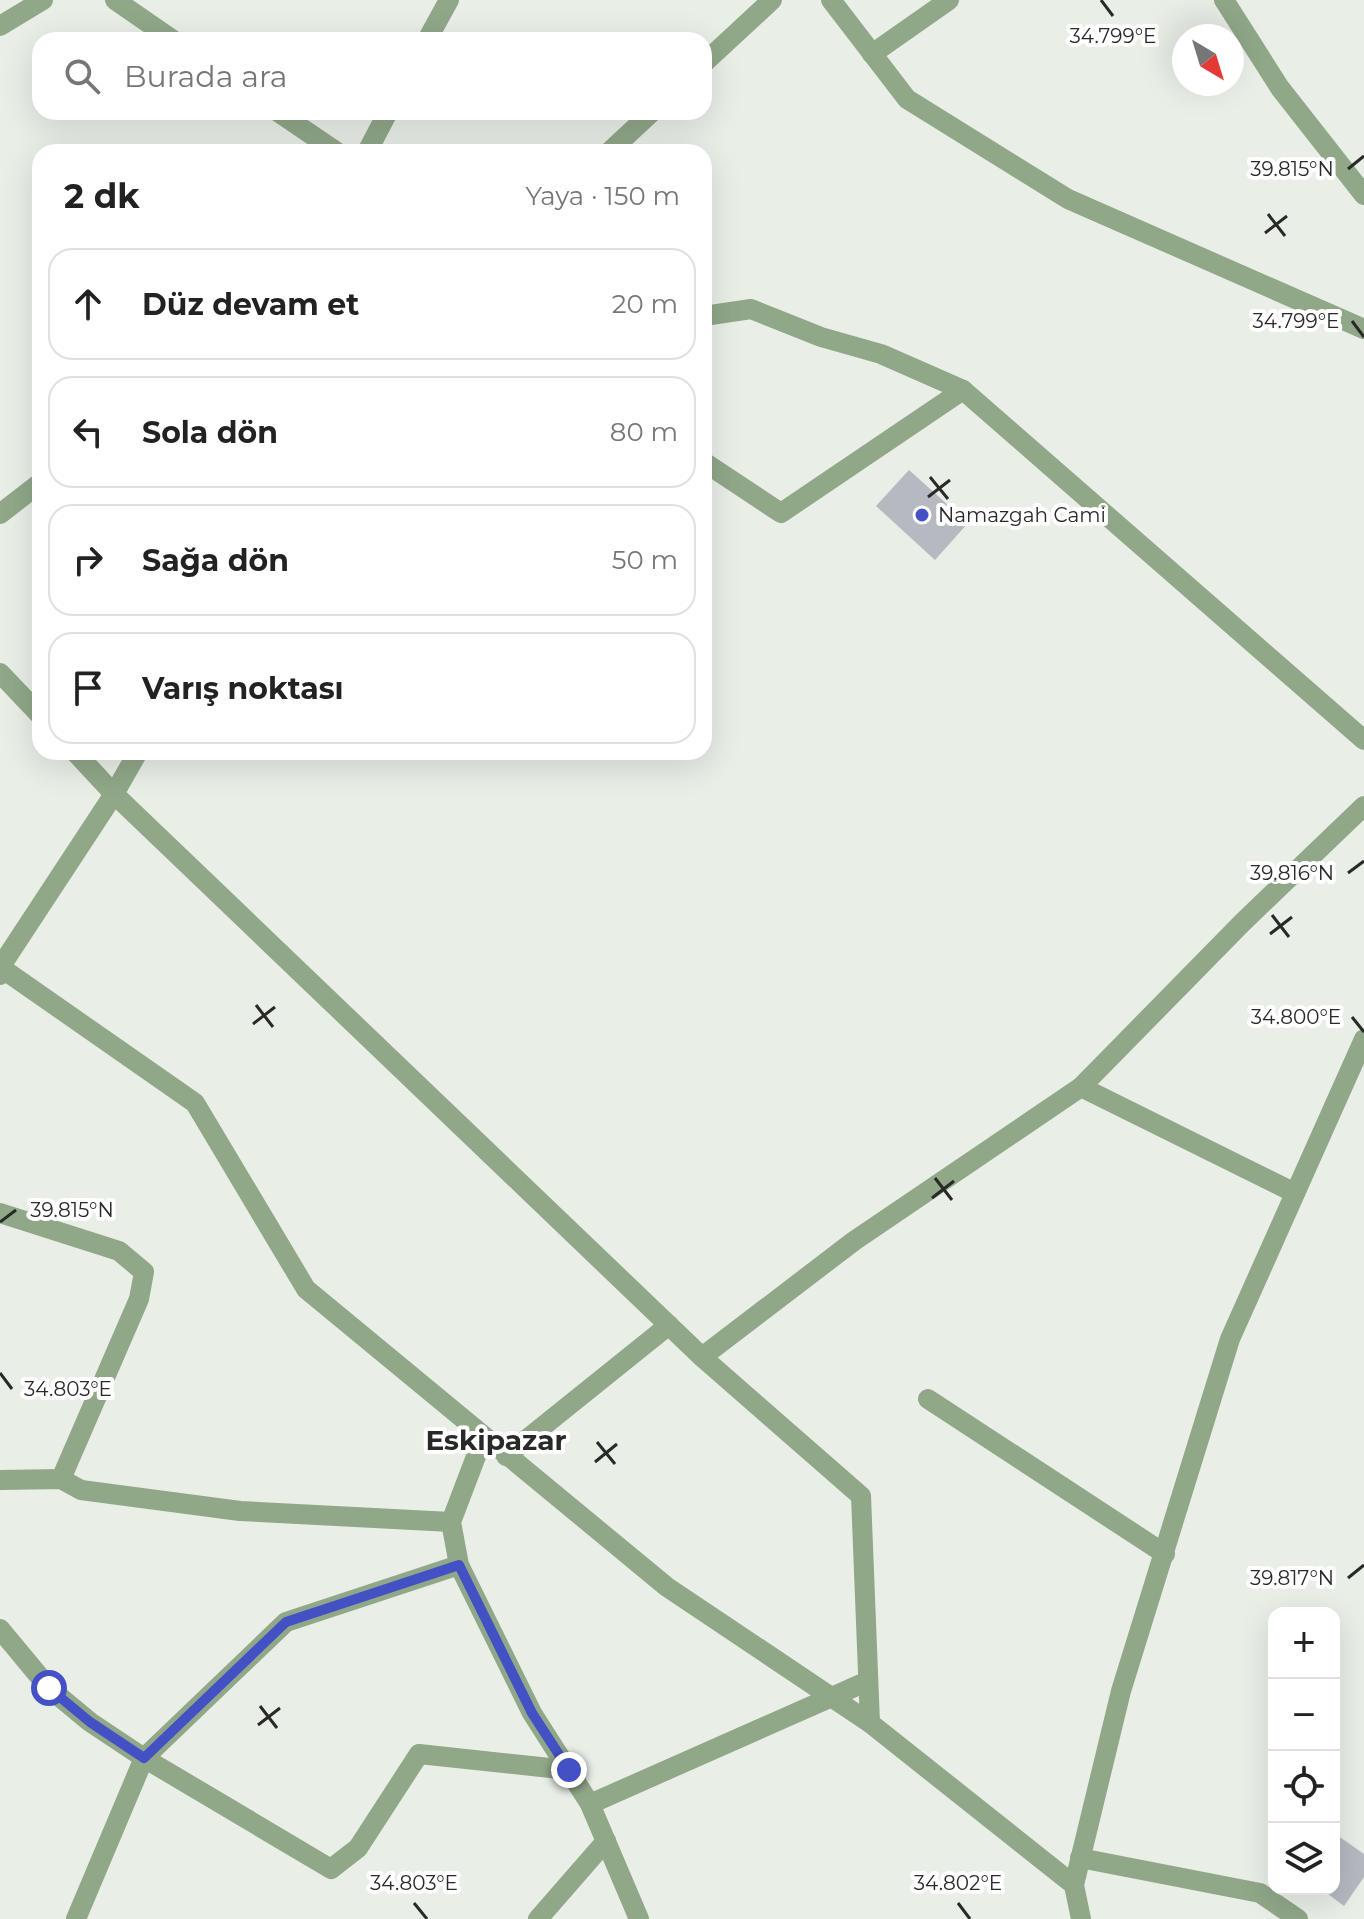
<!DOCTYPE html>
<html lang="tr">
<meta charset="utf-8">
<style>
:root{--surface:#fff;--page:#f6f6f6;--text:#222;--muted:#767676;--line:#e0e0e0}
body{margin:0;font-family:Montserrat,sans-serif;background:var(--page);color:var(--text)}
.controls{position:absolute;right:24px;bottom:24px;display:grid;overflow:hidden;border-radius:16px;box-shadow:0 8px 32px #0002}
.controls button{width:72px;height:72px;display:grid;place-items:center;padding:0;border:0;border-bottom:2px solid var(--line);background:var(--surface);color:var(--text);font:40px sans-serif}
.compass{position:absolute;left:1172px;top:24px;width:72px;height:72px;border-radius:50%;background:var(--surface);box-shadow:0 8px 32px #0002;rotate:142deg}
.stop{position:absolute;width:24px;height:24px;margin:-18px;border:6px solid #4351c5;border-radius:50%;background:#fff}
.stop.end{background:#4351c5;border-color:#fff;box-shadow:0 2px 8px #0008}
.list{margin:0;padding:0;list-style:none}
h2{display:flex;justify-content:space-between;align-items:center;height:104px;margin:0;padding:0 32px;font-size:34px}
h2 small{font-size:26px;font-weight:400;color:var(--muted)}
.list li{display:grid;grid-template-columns:52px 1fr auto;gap:24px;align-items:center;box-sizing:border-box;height:112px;margin:0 16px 16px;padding:0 16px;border:2px solid var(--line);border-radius:24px}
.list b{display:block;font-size:30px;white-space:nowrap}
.list em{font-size:26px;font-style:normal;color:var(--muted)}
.icon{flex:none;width:44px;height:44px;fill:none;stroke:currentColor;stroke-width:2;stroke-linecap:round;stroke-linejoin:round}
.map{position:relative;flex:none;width:1364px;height:1919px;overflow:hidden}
.search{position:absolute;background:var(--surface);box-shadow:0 8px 32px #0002;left:32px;top:32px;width:680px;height:88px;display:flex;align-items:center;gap:20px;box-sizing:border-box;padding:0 28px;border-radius:24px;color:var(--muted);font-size:30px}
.panel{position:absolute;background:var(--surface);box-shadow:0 8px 32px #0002;left:32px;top:144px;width:680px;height:616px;border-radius:24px}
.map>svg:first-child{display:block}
.building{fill:#b7b9c1}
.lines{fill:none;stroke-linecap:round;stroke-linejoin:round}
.minor{stroke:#90a788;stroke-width:20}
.route{stroke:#4351c5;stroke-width:10}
.ticks{fill:none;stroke:#282a28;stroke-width:3}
.poi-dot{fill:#4351c5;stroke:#fff;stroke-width:3}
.labels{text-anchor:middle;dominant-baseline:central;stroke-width:8;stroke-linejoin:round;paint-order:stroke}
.poi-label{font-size:20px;fill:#282a28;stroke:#fff;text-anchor:start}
.district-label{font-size:28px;font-weight:bold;fill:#282a28;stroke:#fff}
.ticks-label{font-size:20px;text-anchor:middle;fill:#282a28;stroke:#fff;stroke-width:8;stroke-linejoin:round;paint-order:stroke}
</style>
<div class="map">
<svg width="1364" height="1919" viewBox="0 0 1364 1919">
<rect width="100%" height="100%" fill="#e9eee7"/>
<g class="building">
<path d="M909 470 968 523 935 560 876 506Z"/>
<path d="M1334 1833 1364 1854V1877L1344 1906 1321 1889H1334Z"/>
</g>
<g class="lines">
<g class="minor">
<path d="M115 0 173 40"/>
<path d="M831 0 907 99 1068 199 1364 329"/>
<path d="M1224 0 1280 88 1364 195"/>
<path d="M0 26 43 0"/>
<path d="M427 40 449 0"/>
<path d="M872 54 949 0"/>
<path d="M704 63 772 0"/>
<path d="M278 112 337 152"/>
<path d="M367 152 388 112"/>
<path d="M609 152 652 112"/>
<path d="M704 316 751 309 821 337 881 354 963 390 781 513 704 462"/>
<path d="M963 390 1364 740"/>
<path d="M0 514 40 483"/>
<path d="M0 673 40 715"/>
<path d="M0 967 195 1103 306 1289 667 1587 870 1723 861 1496 702 1357 114 794 75 752"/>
<path d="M0 975 1 966 114 794 138 752"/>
<path d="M1081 1087 1295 1193"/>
<path d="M0 1213 119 1251 144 1272 139 1299 61 1479"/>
<path d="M702 1357 854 1241 1081 1087 1242 923 1364 806"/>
<path d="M928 1399 1165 1554"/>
<path d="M483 1438 451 1522 459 1565 532 1713 590 1804 639 1919"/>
<path d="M506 1456 669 1325"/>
<path d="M0 1480 61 1479 81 1490 240 1511 451 1522"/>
<path d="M459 1565 286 1622 144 1758 331 1869 358 1848 419 1754 569 1770"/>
<path d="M0 1629 49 1688 90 1722 144 1758 76 1919"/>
<path d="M870 1723 1074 1885"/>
<path d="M590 1804 868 1681"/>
<path d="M1080 1858 1260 1893 1298 1919"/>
<path d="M538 1919 606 1841"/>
<path d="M1081 1919 1074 1885 1121 1691 1230 1339 1364 1039"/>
</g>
</g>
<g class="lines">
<path class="route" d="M49 1688 90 1722 144 1758 286 1622 459 1565 532 1713 569 1770"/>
</g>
<path class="ticks" d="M1101 0 1113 16M1348 169 1364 156M1268 214 1285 236M1265 233 1287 216M1352 321 1364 337M930 477 948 499M928 497 950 480M1348 873 1364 861M1272 915 1289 937M1270 934 1292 917M256 1005 273 1027M1352 1017 1364 1032M253 1024 275 1007M935 1178 952 1200M932 1198 954 1181M0 1222 16 1210M0 1373 12 1389M597 1442 615 1464M595 1462 617 1444M1348 1578 1364 1565M260 1706 277 1728M258 1725 280 1708M414 1903 427 1919M958 1903 970 1919"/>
<circle class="poi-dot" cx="922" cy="515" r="8"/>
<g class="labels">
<g class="poi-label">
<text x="938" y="515">Namazgah Cami</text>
</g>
<g class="district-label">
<text x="496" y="1440">Eskipazar</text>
</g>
</g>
<g class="ticks-label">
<text x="1113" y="43">34.799°E</text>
<text x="1292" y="176">39.815°N</text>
<text x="1296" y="328">34.799°E</text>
<text x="1292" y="880">39.816°N</text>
<text x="1296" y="1024">34.800°E</text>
<text x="72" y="1217">39.815°N</text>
<text x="68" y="1396">34.803°E</text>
<text x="1292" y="1585">39.817°N</text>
<text x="414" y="1890">34.803°E</text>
<text x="958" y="1890">34.802°E</text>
</g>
</svg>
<div class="controls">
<button>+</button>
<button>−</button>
<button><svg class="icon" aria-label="locate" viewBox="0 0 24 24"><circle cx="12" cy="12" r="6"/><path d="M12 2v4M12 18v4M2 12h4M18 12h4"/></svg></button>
<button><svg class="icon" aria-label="layers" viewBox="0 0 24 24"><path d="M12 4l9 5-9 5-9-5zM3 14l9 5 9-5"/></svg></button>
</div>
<svg class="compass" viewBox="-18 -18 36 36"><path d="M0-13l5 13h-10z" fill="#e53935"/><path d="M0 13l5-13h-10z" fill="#767676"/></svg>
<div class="stop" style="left:49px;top:1688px"></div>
<div class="stop end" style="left:569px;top:1770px"></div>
<div class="search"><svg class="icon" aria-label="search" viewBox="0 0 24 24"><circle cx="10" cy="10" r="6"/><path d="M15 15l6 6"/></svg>Burada ara</div>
<section class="panel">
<h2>2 dk<small>Yaya · 150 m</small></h2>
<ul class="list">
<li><svg class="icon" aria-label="ahead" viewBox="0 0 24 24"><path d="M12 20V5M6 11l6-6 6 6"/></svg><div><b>Düz devam et</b></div><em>20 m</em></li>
<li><svg class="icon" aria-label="left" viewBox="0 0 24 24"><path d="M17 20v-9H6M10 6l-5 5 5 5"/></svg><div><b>Sola dön</b></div><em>80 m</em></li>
<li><svg class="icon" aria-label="right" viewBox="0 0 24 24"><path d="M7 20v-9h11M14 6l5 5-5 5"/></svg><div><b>Sağa dön</b></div><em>50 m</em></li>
<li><svg class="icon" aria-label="arrive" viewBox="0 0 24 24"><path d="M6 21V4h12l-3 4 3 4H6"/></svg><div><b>Varış noktası</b></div></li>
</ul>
</section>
</div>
